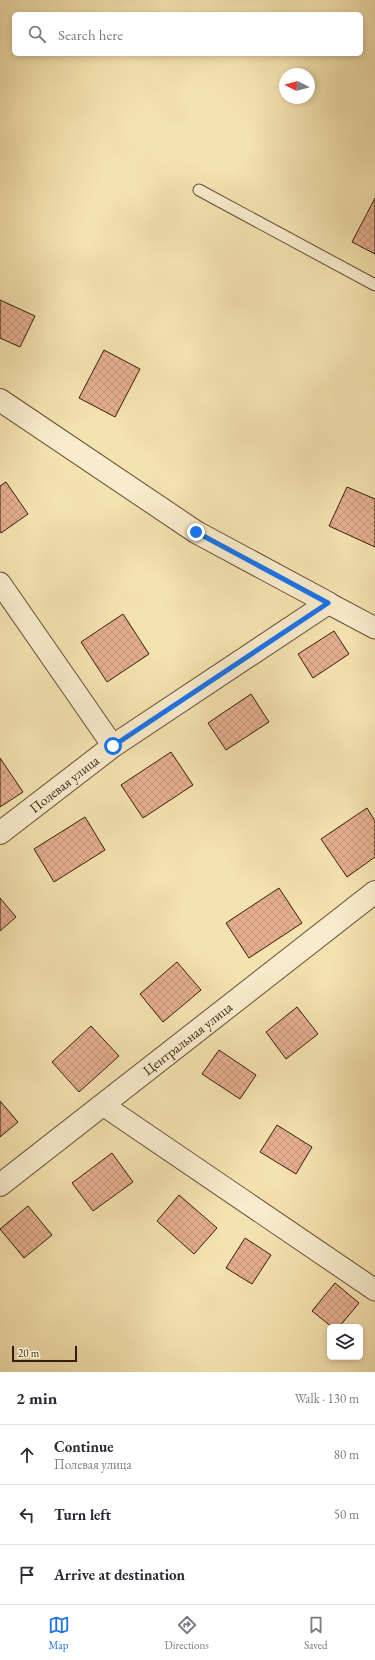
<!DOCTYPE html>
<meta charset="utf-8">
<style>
:root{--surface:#fff;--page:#f2f2f3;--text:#2b2b33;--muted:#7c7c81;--line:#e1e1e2;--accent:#1a73e8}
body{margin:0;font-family:"EB Garamond",serif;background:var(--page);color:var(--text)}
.controls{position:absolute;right:12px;bottom:12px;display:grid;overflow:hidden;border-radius:6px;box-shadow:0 2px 6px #0003}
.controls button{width:36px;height:36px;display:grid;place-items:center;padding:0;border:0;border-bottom:1px solid var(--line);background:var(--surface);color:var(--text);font:20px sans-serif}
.compass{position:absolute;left:279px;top:68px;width:36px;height:36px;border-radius:50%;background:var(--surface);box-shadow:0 2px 6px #0003;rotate:276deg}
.scale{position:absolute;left:12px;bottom:10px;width:65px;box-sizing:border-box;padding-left:4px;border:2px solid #331d0d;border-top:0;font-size:11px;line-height:14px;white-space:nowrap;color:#331d0d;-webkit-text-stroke:3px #f8eccc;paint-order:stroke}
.stop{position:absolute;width:12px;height:12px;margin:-9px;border:3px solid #1a73e8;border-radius:50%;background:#fff}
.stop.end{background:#1a73e8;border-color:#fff;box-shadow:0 1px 4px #0008}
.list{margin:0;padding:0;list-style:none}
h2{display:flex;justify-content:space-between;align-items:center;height:52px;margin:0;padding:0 16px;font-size:17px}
h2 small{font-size:13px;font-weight:400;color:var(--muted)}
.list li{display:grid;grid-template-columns:26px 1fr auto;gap:12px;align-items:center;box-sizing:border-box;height:60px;padding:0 16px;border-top:1px solid var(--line)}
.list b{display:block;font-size:15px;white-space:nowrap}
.list p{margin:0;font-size:13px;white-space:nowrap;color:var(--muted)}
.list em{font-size:13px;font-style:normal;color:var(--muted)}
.icon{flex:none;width:22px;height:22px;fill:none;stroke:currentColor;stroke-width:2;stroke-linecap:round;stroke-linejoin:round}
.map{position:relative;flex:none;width:375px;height:1372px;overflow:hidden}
.search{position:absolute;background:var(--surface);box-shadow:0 2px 6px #0003;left:12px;right:12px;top:12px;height:44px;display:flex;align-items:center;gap:10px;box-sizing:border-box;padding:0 14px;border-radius:6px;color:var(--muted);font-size:15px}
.sheet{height:232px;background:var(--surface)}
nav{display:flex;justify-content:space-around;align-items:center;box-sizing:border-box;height:56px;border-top:1px solid var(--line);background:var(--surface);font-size:11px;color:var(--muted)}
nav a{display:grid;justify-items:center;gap:2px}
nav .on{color:var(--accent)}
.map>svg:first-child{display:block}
.building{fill:url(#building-cross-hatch);stroke:#331d0d}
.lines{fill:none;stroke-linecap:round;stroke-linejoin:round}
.service-casing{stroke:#634e36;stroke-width:13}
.minor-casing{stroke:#634e36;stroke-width:23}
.tertiary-casing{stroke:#634e36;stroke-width:24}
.service{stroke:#f8eccc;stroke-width:11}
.minor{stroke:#f8eccc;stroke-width:21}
.tertiary{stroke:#f8eccc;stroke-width:22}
.route{stroke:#1a73e8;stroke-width:5}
.labels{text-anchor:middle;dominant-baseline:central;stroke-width:3;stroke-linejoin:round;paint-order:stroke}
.street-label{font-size:14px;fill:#331d0d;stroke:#f8eccc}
</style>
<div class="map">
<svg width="375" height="1372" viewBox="0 0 375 1372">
<defs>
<pattern id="building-cross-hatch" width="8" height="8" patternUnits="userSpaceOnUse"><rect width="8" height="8" fill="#e5af8f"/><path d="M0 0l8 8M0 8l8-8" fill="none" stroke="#c5967a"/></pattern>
</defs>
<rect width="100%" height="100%" fill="#f4e2b0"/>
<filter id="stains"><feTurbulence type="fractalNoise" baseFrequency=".005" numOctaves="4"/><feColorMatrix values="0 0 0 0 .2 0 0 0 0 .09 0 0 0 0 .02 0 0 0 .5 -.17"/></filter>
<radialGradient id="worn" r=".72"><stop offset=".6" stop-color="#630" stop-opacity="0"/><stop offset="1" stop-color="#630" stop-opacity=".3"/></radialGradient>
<g class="building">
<path d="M375 198V254L352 242Z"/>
<path d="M0 300 35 316 20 347 0 338Z"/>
<path d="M104 350 140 369 115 417 79 398Z"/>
<path d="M6 482 28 514 1 533 0 531V486Z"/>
<path d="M347 487 375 499V547L329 526Z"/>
<path d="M123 614 149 654 107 682 81 642Z"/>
<path d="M334 631 349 654 313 678 298 654Z"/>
<path d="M251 694 269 722 226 750 208 723Z"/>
<path d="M171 752 193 785 143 818 121 785Z"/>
<path d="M0 758 23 792 0 807Z"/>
<path d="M367 808 375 821V857L347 877 321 839Z"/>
<path d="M85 817 105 850 54 882 34 849Z"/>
<path d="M279 888 302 923 249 958 226 923Z"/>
<path d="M0 898 16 917 0 931Z"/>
<path d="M177 962 201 990 163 1022 140 994Z"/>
<path d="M297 1007 318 1034 286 1059 266 1032Z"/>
<path d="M91 1026 119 1056 79 1092 52 1062Z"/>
<path d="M219 1050 256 1075 240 1099 202 1074Z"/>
<path d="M0 1101 18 1122 0 1137Z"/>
<path d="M277 1125 312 1147 296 1174 260 1152Z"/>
<path d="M112 1153 133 1182 93 1211 72 1183Z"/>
<path d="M179 1195 217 1228 194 1254 157 1221Z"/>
<path d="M28 1206 52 1235 24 1258 0 1229Z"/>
<path d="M245 1238 271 1255 252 1284 226 1268Z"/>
<path d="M335 1283 359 1303 339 1327H332L312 1311Z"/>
</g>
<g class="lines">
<defs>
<path id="service" d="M199 190 375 285"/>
<g id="minor">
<path d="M0 583 113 746"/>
<path d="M328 603 375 628"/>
<path d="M103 1105 375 1290"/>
</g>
<g id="tertiary">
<path d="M0 400 196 532 328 603 113 746 0 833"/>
<path id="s1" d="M0 1185 375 892"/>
</g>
</defs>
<use href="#service" class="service-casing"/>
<use href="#minor" class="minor-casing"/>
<use href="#tertiary" class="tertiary-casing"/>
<use href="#service" class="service"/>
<use href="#minor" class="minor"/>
<use href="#tertiary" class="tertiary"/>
</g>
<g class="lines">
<path class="route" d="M113 746 328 603 196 532"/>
</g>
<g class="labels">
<g class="street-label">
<text transform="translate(64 784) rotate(-38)">Полевая улица</text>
<text stroke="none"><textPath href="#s1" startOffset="238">Центральная улица</textPath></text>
</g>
</g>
<rect width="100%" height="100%" filter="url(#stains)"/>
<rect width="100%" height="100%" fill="url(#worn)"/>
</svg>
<div class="controls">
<button><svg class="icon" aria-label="layers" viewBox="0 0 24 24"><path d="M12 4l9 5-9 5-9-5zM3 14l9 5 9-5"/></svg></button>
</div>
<svg class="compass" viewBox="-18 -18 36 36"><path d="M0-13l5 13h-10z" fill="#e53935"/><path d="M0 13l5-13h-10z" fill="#7c7c81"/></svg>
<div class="scale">20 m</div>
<div class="stop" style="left:113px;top:746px"></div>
<div class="stop end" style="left:196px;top:532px"></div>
<div class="search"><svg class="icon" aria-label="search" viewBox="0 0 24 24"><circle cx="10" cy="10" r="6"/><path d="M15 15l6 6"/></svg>Search here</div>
</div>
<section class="sheet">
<h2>2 min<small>Walk · 130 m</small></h2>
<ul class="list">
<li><svg class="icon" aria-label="ahead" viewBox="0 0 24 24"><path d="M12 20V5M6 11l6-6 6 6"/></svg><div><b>Continue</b><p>Полевая улица</p></div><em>80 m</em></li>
<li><svg class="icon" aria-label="left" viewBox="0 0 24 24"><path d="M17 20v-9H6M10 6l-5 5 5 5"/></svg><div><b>Turn left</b></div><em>50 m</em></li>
<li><svg class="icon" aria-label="arrive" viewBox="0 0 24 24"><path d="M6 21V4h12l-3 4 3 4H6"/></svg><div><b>Arrive at destination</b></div></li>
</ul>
</section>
<nav>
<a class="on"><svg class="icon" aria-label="map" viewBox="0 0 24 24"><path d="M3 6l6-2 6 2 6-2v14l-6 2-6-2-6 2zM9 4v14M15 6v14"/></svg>Map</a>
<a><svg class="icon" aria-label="directions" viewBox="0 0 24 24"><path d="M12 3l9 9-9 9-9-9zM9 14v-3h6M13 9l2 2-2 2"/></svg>Directions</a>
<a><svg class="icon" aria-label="saved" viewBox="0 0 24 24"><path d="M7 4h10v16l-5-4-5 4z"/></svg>Saved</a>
</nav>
